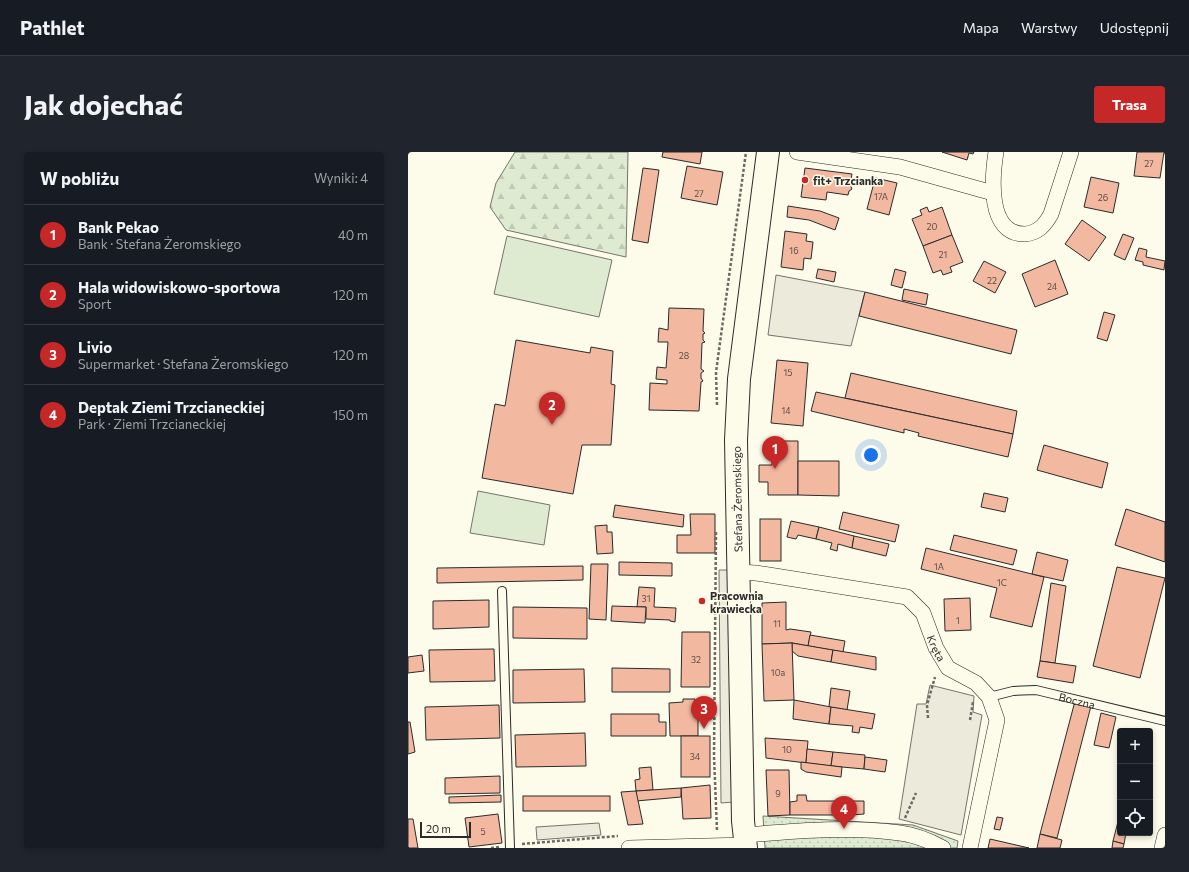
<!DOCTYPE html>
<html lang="pl">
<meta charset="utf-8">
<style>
:root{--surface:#171b24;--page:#20242c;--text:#f1f3f6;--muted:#9ea1a6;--line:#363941;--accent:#c62828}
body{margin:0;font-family:Commissioner,sans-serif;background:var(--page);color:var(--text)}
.controls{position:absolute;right:12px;bottom:12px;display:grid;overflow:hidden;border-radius:4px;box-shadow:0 2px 6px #0003}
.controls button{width:36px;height:36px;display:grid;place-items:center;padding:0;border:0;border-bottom:1px solid var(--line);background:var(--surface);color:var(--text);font:20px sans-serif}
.scale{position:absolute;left:12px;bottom:10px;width:51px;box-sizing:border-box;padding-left:4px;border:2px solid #2b2b2b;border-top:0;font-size:11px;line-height:14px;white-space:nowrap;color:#2b2b2b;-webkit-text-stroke:3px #fdfbea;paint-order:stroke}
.you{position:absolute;left:463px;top:303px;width:14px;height:14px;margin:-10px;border:3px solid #fff;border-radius:50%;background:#1a73e8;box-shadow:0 0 0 6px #1a73e833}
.badge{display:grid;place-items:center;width:26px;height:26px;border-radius:50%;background:var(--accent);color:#fff;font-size:13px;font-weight:700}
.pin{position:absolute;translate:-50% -33px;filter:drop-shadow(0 1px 2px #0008)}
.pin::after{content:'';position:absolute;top:21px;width:14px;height:12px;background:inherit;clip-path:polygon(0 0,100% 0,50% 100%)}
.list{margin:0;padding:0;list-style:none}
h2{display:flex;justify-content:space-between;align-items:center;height:52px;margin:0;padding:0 16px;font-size:17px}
h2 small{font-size:13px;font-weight:400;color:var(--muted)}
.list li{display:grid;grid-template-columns:26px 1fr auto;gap:12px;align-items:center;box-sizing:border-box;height:60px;padding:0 16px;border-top:1px solid var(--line)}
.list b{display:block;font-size:15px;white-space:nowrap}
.list p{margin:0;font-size:13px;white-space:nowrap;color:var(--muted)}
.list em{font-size:13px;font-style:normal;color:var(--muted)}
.icon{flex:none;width:22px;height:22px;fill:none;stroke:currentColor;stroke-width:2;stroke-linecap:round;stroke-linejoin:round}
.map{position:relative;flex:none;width:757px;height:696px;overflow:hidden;border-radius:4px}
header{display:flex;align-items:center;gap:24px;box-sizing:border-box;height:56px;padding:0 20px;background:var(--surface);border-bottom:1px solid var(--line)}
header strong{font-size:19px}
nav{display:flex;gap:22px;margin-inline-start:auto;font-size:14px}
.intro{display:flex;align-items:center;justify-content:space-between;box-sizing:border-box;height:96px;padding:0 24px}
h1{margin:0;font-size:28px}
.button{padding:10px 18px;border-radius:4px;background:var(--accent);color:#fff;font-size:14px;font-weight:700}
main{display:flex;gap:24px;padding:0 24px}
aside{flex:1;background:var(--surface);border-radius:4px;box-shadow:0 2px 6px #0003}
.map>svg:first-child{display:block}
.grass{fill:url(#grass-dots);stroke:#74746e}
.forest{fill:url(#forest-firs);stroke:#74746e}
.garden{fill:#deebd1;stroke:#74746e}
.parking{fill:#eceadb;stroke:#74746e}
.building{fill:#f2b8a0;stroke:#2b2b2b}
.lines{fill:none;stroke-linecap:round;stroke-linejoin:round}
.lane-casing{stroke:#2b2b2b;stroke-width:10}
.street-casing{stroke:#2b2b2b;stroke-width:16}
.secondary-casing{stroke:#2b2b2b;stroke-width:24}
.path{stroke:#6a6964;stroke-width:2.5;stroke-dasharray:3 2;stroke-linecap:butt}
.lane{stroke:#fdfbea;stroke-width:8}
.street{stroke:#fdfbea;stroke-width:15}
.secondary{stroke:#fdfbea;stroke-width:22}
.poi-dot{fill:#c62828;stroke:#fdfbea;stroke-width:1.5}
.labels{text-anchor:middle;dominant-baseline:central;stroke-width:3;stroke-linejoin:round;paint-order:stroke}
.number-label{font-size:9px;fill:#5d4e48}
.poi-label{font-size:11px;font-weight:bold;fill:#2b2b2b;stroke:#fdfbea;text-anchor:start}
.street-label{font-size:11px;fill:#2b2b2b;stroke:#fdfbea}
</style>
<header>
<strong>Pathlet</strong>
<nav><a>Mapa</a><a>Warstwy</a><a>Udostępnij</a></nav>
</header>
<div class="intro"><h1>Jak dojechać</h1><a class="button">Trasa</a></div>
<main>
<aside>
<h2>W pobliżu<small>Wyniki: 4</small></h2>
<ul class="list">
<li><span class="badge">1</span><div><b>Bank Pekao</b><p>Bank · Stefana Żeromskiego</p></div><em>40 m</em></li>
<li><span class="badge">2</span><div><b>Hala widowiskowo-sportowa</b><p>Sport</p></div><em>120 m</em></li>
<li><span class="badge">3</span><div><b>Livio</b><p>Supermarket · Stefana Żeromskiego</p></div><em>120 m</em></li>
<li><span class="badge">4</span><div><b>Deptak Ziemi Trzcianeckiej</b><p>Park · Ziemi Trzcianeckiej</p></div><em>150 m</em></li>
</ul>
</aside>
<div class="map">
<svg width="757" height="696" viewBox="0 0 757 696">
<defs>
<pattern id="grass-dots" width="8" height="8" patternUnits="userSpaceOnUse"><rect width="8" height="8" fill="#deebd1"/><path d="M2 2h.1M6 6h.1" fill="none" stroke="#bfcab4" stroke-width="1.8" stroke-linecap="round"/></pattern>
<pattern id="forest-firs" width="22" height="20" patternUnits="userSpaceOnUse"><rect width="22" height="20" fill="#deebd1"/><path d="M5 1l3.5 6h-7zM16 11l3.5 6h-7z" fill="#bfcab4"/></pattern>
</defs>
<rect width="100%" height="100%" fill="#fdfbea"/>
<path class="grass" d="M355 664 505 673 550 689 549 696H357Z"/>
<path class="forest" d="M107 0H220L218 105 98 78 82 55 88 31Z"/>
<g class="garden">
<path d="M99 84 204 108 191 165 86 142Z"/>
<path d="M70 339 142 353 136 393 62 381Z"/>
</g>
<g class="parking">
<path d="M368 123 457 140 443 194 360 183Z"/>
<path d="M311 418H322L325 650 313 651Z"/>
<path d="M522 533 566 544 565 560 574 563 553 683 491 667 509 552H518Z"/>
<path d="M191 671 193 683 129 688 128 675Z"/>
</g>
<g class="building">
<path d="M255 0H294L292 12 254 5Z"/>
<path d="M534 0H566L565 2 561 1 559 8Z"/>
<path d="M729 0H756L752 26 726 24Z"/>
<path d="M279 14 315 20 309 53 273 46Z"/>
<path d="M235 16 251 18 240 91 224 88Z"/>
<path d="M397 16 444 22 442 33 444 37 441 39 440 43 419 40 418 48 393 45Z"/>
<path d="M683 25 711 31 705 61 676 55Z"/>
<path d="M468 26 489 31 481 63 459 57 467 27H465Z"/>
<path d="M380 54 412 59 431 66 427 78 401 68 379 65Z"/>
<path d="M519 55 521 60 534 55 544 83 515 94 504 67 514 63 512 58Z"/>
<path d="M674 68 698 85 681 109 657 92Z"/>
<path d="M377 79 399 82 398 89 405 90 403 107 396 106 395 118 373 115Z"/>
<path d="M715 82 726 86 717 108 706 103Z"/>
<path d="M544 83 555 110 542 115 544 120 535 123 533 118 525 121 515 94Z"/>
<path d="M731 96 739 98 738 105 757 109 756 118 735 113V110L727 108Z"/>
<path d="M647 108 660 142 627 155 614 122Z"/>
<path d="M576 109 598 120 587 141 565 129Z"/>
<path d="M410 117 428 120 426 130 408 126Z"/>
<path d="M487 117 498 120 494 136 483 133Z"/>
<path d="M496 137 520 142 518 153 494 148Z"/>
<path d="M457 140 609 178 603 202 451 164Z"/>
<path d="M261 156 296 157 295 179 297 181 295 182V188L297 190 294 191 293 217 296 219 293 221V226L295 229 293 230 291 259 241 258 242 231 259 232V228L248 227 249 215 258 216 260 190H250L251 176 260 178Z"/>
<path d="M696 160 707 163 699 189 689 186Z"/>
<path d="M108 188 182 201 183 195 205 199 203 232 207 233 203 293H174L165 342 74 326 87 252 97 254Z"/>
<path d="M369 208 400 211 395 274 363 271Z"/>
<path d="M443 221 609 259 605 282 437 246Z"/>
<path d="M408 240 605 282 600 305 510 284 511 281 496 277V281L403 259Z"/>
<path d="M364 289H390V343H360V330H351V313H364Z"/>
<path d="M636 293 700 311 694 336 629 318Z"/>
<path d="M390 309H431V344L390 343Z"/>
<path d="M576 341 600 346 597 360 573 355Z"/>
<path d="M207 353 276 363 275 375 205 365Z"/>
<path d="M718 357 757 370V410L707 393Z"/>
<path d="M435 360 491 373 487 390 431 377Z"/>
<path d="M282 362H307V401H269V383H283Z"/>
<rect x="352" y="367" width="21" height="42"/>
<path d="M383 369 411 375 408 387 390 383 388 387 379 385Z"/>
<path d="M199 373V380H204L205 401 189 402 187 374Z"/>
<path d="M411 375 446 384 444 396 430 392 429 399 422 397 424 391 408 387Z"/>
<path d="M546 383 609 398 605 413 542 398Z"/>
<path d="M446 384 481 392 478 404 444 396Z"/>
<path d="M518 396 636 425 624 475 582 465 589 436 513 417Z"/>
<path d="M629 400 660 408 655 429 624 422Z"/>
<path d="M211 410 264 411V424L211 423Z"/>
<path d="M183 412H200L198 468 181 467Z"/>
<path d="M175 414V428L29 431V416Z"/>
<path d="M709 415 757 426 732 526 685 514Z"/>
<path d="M643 431 658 434 647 511 632 509Z"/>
<path d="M231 435 247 436 246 455 268 456 267 470 262 469V468L238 467V455H229Z"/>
<path d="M562 446 563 478 537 479 536 447Z"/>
<path d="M81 448V475L25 477V449Z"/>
<path d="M378 450V478L382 477 403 480 400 494 384 491 354 492V451Z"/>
<path d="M204 454 238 455 237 471 203 469Z"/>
<path d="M105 455 179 456V487L105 486Z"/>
<path d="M274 480H302V535H273Z"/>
<path d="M402 483 437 489 435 500 400 494Z"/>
<path d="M384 491 425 498 423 510 390 504 384 499Z"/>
<path d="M384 491 386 548 356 549 354 492Z"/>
<path d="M86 497 87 529 22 530 21 498Z"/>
<path d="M425 498 468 505V518L423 510Z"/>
<path d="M14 503 16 519 0 521V505Z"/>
<path d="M632 509 668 514 665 531 629 525Z"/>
<path d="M204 516 262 517V540H204Z"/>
<path d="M176 517 177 550 105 551V518Z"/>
<path d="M423 536 442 539 439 558 421 555Z"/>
<path d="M275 547H287V550H290V584H262L261 551 275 550Z"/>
<path d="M386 548 423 555 421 572 385 567Z"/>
<path d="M667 549 683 554 649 686 632 682Z"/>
<path d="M91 553 92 586 18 588 17 555Z"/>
<path d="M423 555 467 562 464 577 452 575 451 581 444 580 445 574 421 572Z"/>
<path d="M693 561 708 565 701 596 686 593Z"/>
<path d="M203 562H251V570H258V584H203Z"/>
<path d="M0 570H2L7 600 0 602Z"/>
<path d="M177 581 178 614 108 615 107 583Z"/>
<rect x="273" y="584" width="29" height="41"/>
<path d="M357 586 400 589 398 611 358 606Z"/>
<path d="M399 597 425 600 423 614 398 611Z"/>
<path d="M425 600 457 603 456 617 423 614Z"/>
<path d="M457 605 479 608 477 620 456 617Z"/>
<path d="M393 610 434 615 433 625 398 620 393 617Z"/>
<path d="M243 615 245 638 228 639 227 628 232 627 231 616Z"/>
<path d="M358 618H381L382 663 360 664Z"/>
<path d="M92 624V641L37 642V626Z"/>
<path d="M302 633 303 666 275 667 273 636Z"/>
<path d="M273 636V645L228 649V639Z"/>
<path d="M228 639 235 672 220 673 213 640Z"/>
<path d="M93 643V650L41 651V645Z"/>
<path d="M389 643H398L399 649H443V663H382V650L389 649Z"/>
<rect x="115" y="644" width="87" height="15"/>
<path d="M443 649H456V662L443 663Z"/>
<path d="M90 662 94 691 61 695 57 666Z"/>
<path d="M712 662V681H718L716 692 705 689Z"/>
<path d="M589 665 595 666 592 678 586 677Z"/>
<path d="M0 667H5L10 696H0Z"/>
<path d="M632 682 654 688 652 696H629Z"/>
<path d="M582 687 621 696H580Z"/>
<path d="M705 689 716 692 715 696H704Z"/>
</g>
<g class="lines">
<defs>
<g id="lane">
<path d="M94 439 102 696"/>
<path id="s1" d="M581 545 605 539 628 538 757 569"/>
</g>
<g id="street">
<path d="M389 0 492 15 585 41"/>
<path d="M588 0C584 25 579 83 617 82 630 81 637 73 643 62L663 0"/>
<path id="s2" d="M331 420 348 421 499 445 515 461 528 496 540 516 568 531 581 545 589 568 562 696"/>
<path d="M337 683C387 679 441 674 492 681 508 683 522 689 535 696"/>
<path d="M221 696 338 693"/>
<path d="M754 696 757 683"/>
</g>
<path id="secondary" d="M338 696 335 669 328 288 331 227 360 0"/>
</defs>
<use href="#lane" class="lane-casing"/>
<use href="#street" class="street-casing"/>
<use href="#secondary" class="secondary-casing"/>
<g class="path">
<path d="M309 253 308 220 338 0"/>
<path d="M308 380 306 604 309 678"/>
<path d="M520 566 519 553 527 525"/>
<path d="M562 568 565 550"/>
<path d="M497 666 508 641"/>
<path d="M114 692 210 684"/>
<path d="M83 696 91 695"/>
</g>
<use href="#lane" class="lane"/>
<use href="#street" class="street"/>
<use href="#secondary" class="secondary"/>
</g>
<g class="poi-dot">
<circle cx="397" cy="28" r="4"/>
<circle cx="294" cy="449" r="4"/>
</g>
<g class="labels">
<g class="number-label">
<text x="741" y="11">27</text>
<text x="291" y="41">27</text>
<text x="473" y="44">17A</text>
<text x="695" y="45">26</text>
<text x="524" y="74">20</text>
<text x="386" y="98">16</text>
<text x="535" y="102">21</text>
<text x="584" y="128">22</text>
<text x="644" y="134">24</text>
<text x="276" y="203">28</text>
<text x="380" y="220">15</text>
<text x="378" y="258">14</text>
<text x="531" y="414">1A</text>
<text x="594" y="430">1C</text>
<text x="238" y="446">31</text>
<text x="550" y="468">1</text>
<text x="369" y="471">11</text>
<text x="288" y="507">32</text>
<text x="370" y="520">10a</text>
<text x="379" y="597">10</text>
<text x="287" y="604">34</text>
<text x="370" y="641">9</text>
<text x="75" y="679">5</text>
</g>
<g class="poi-label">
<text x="405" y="28">fit+ Trzcianka</text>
<text x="302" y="443">Pracownia<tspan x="302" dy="13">krawiecka</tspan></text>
</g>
<g class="street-label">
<text transform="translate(329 347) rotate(-91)">Stefana Żeromskiego</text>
<text stroke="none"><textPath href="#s2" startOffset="230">Kręta</textPath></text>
<text stroke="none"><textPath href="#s1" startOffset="90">Boczna</textPath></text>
</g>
</g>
</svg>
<div class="controls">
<button>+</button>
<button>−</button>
<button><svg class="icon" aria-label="locate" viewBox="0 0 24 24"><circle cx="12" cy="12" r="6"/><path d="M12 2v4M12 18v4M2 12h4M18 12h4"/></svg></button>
</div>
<div class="scale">20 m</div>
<div class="you"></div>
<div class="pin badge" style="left:367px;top:317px">1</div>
<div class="pin badge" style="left:144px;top:273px">2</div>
<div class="pin badge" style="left:296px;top:577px">3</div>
<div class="pin badge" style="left:436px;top:677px">4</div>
</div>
</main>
